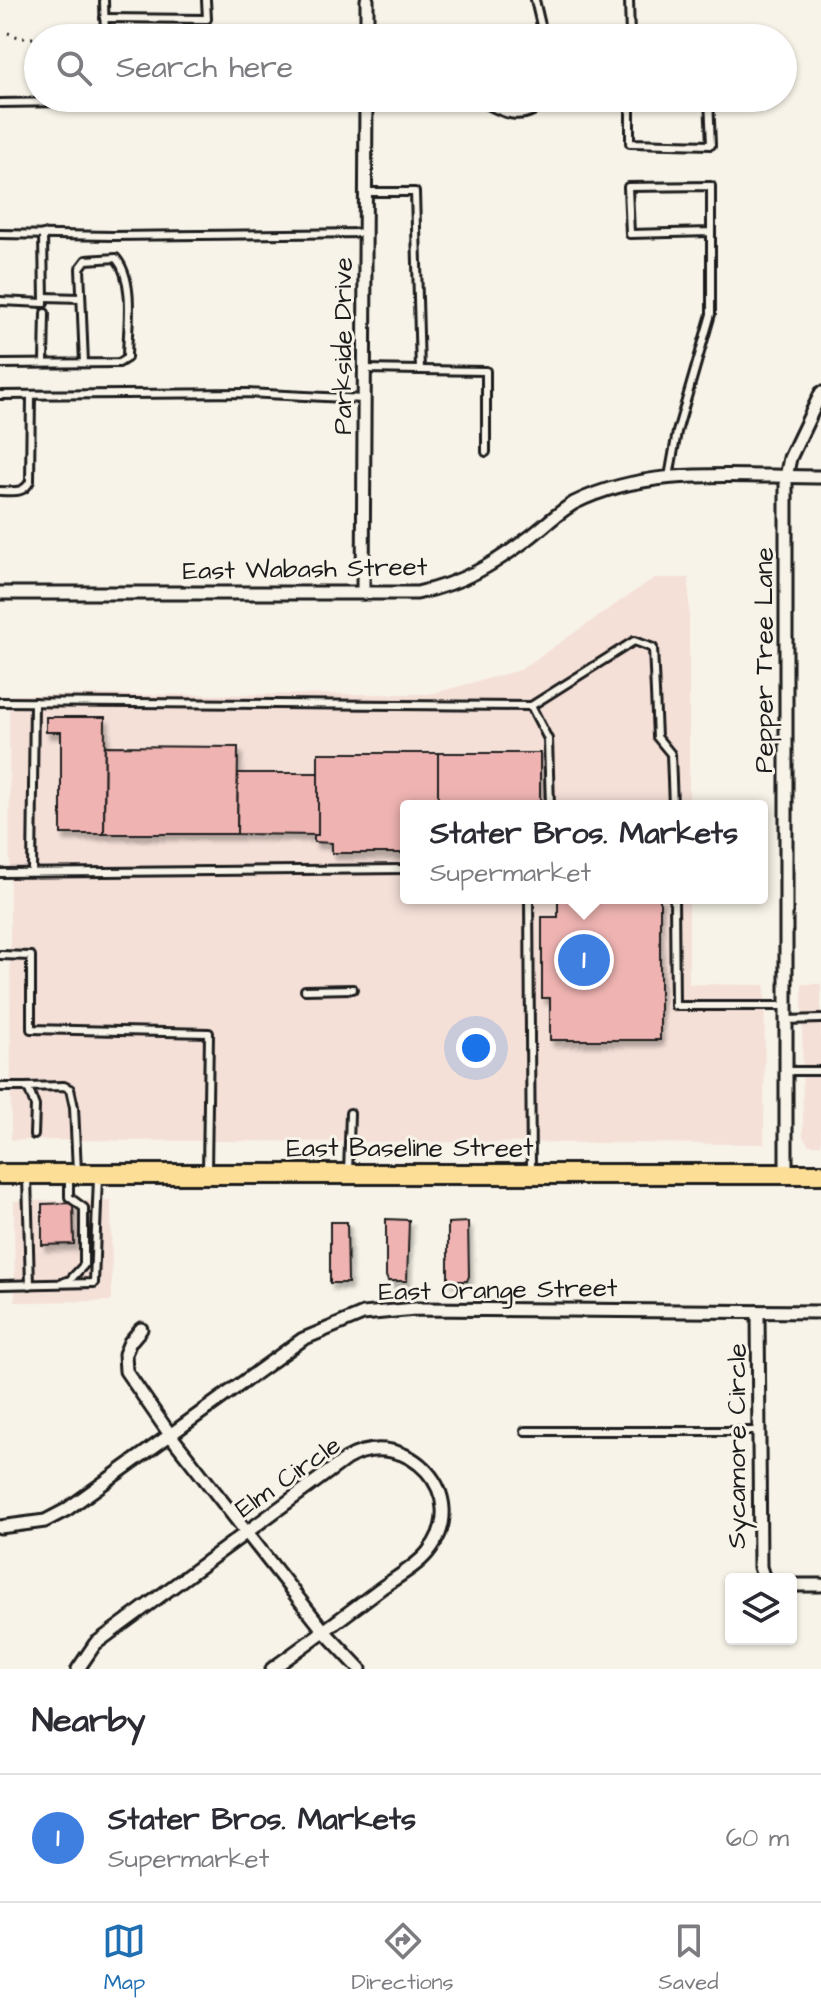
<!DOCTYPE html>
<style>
:root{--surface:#fff;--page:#f2f2f3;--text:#2b2b33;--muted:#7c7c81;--line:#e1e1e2;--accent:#1f6fb2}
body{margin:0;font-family:"Architects Daughter",sans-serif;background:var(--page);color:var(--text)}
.controls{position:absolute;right:24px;bottom:24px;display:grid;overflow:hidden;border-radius:8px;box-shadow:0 2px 6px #0004}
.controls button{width:72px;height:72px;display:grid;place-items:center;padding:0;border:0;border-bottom:2px solid var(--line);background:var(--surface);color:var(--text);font:40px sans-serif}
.you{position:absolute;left:476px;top:1048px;width:28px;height:28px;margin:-20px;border:6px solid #fff;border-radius:50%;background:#1a73e8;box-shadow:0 0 0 12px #1a73e833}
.badge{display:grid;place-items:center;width:52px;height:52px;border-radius:50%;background:var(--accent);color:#fff;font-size:26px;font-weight:700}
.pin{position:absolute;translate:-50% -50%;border:4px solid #fff;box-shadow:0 2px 8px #0006}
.popup{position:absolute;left:400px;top:800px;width:368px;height:104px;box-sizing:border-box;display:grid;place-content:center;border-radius:8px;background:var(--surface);filter:drop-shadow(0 2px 6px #0005);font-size:26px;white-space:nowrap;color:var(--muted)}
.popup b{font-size:30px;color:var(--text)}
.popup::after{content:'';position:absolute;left:50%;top:100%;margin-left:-16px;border:16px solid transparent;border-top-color:var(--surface)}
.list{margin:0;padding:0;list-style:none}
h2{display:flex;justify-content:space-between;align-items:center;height:104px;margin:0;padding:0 32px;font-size:34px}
h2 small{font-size:26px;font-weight:400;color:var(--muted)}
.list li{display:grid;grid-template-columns:52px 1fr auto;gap:24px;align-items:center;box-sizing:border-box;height:128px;padding:0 32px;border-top:2px solid var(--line)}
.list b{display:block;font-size:30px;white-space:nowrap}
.list p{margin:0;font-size:26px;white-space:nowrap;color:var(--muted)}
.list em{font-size:26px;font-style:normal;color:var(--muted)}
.icon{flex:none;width:44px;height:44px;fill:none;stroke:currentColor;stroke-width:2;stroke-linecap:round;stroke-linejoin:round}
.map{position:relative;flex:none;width:821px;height:1669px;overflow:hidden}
.search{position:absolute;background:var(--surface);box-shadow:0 2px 6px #0004;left:24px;right:24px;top:24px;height:88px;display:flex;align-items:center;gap:20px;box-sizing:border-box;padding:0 28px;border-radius:44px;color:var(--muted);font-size:30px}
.sheet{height:232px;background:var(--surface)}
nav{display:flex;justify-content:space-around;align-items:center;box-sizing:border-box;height:112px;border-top:2px solid var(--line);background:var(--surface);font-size:22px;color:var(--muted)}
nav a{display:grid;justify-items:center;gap:4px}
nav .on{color:var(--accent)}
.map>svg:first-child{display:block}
.built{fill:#f5e0d8}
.building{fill:#efb4b2;stroke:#1c1c1c;stroke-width:2;filter:url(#shadow)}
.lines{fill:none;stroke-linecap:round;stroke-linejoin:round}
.lane-casing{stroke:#1c1c1c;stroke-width:12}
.street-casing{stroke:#1c1c1c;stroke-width:17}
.primary-casing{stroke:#1c1c1c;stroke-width:24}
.path{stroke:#1c1c1c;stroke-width:3;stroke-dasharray:2 6;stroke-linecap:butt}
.lane{stroke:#f7f3e8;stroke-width:6}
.street{stroke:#f7f3e8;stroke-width:11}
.primary{stroke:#fcde96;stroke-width:18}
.labels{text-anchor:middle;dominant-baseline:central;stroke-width:6;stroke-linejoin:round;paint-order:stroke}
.street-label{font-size:26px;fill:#1c1c1c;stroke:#f7f3e8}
</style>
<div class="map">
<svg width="821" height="1669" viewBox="0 0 821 1669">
<defs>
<filter id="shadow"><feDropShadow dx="3.5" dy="6" stdDeviation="2" flood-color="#0004"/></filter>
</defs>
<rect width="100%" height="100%" fill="#f7f3e8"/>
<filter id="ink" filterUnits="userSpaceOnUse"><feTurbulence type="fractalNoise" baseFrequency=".0125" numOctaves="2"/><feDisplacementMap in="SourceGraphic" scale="16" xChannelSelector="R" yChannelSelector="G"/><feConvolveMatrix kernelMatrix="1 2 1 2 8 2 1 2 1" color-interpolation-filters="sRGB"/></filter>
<g filter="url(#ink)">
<g class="built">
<path d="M654 578H689V806H406V898H689V984L765 985 764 1144 11 1140 9 695 430 694 520 670Z"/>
<path d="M802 984H821V1145H809L803 1137Z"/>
<path d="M111 1200 112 1301 15 1302 14 1201Z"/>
</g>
<g class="building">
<path d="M46 717H105L104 834H61V732H46Z"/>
<path d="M105 746 238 747 237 834H104Z"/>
<path d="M318 753H438V806H406V853H332V843L314 842V835H318Z"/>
<rect x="438" y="753" width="102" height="53"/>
<path d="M238 773H318V835L237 834Z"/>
<path d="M558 898H660V1040H550V998H542V917H558Z"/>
<path d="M73 1203 74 1244 42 1245V1204Z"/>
<path d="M386 1219 409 1220 407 1281H388L386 1276Z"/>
<path d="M330 1222H347L348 1283H330Z"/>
<path d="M468 1222 469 1276 467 1281H448V1223Z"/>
</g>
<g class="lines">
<defs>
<g id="lane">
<path d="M104 0 105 38"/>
<path d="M535 0 544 38"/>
<path d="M629 0 630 38"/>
<path d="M104 18 207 19 206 0"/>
<path d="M476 98C501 113 522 125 545 102L546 98"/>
<path d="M630 98V143L711 145 709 98"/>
<path d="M0 103 129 101"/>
<path d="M0 234 113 236 365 233"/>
<path d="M44 297 81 298"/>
<path d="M0 301 44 303 43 234"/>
<path d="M44 362 45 313"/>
<path d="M0 364 119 363 127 358C127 329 136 282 116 258L86 260 80 268 84 363"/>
<path d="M365 369 420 370 415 192H366"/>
<path d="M420 370 486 371V452"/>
<path d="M0 395 247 393 364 399"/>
<path d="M669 477 677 432 711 314V186L628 187 630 234 711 232"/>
<path d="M0 491C13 491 24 494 30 481L31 395"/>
<path d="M0 702 531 706 634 641 653 648 657 737 671 754 673 806"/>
<path d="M531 706 548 739 550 806"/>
<path d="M32 872 34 702"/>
<path d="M0 873 406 869"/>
<path d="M529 898 531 1170"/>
<path d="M674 898 675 1006H786"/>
<path d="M0 955 31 956V1029L209 1033 207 1171"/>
<path d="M305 990 353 989"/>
<path d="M786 1020 821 1019"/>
<path d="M786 1071H821"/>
<path d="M0 1087H25L29 1090 35 1106 34 1135"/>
<path d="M25 1087 64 1086 70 1089 74 1107 77 1171"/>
<path d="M348 1173 350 1113"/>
<path d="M27 1177 30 1285"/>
<path d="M64 1282 70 1280 84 1265V1208L69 1197V1175"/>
<path d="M0 1285 94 1283 98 1177"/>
<path d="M525 1431H758"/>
</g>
<g id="street">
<path d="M367 38V0"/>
<path d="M0 593H417C463 583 493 565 530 537 544 526 559 512 574 503 650 465 739 477 821 477"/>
<path d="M363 593 366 98"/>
<path d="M786 1174V477L790 458 821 393"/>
<path d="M758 1312 760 1567 764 1579"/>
<path d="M141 1329 130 1342 125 1354 126 1371 171 1436 247 1533 324 1631 360 1669"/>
<path d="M0 1527 45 1521 66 1510 303 1339 363 1314 415 1309 821 1312"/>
<path d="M791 1585H821"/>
<path d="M78 1669 95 1644 346 1459C406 1424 474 1496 428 1552 416 1567 395 1578 380 1589 344 1616 308 1643 272 1669"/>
</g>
<path id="primary" d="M0 1174H821"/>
</defs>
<use href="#lane" class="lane-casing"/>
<use href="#street" class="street-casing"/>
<use href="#primary" class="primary-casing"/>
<g class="path">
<path d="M8 33 21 38H42"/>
<path d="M55 38 87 37"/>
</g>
<use href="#lane" class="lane"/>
<use href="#street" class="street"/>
<use href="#primary" class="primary"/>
</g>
</g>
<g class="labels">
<g class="street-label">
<text transform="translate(343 346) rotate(-90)">Parkside Drive</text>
<text transform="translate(305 569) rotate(-1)">East Wabash Street</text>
<text transform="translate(764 660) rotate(-90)">Pepper Tree Lane</text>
<text x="410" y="1148">East Baseline Street</text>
<text transform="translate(498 1290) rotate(-1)">East Orange Street</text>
<text transform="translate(737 1446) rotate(-90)">Sycamore Circle</text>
<text transform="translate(288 1477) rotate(-35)">Elm Circle</text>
</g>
</g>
</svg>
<div class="controls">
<button><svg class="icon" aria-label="layers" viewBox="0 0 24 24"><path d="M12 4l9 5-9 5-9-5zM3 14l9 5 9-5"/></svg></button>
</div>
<div class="you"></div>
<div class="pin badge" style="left:584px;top:960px;background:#3f7fe0">1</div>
<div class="popup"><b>Stater Bros. Markets</b>Supermarket</div>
<div class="search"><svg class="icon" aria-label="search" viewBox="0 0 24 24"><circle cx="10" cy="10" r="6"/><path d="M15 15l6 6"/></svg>Search here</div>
</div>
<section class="sheet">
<h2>Nearby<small></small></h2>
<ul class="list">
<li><span class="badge" style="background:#3f7fe0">1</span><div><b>Stater Bros. Markets</b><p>Supermarket</p></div><em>60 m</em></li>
</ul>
</section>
<nav>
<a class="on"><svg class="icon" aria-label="map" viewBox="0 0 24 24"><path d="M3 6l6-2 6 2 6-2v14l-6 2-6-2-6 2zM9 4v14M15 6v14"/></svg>Map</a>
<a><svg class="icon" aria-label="directions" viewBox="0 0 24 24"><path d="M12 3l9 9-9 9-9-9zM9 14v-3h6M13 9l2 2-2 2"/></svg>Directions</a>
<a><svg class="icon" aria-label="saved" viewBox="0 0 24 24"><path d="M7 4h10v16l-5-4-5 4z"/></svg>Saved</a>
</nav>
